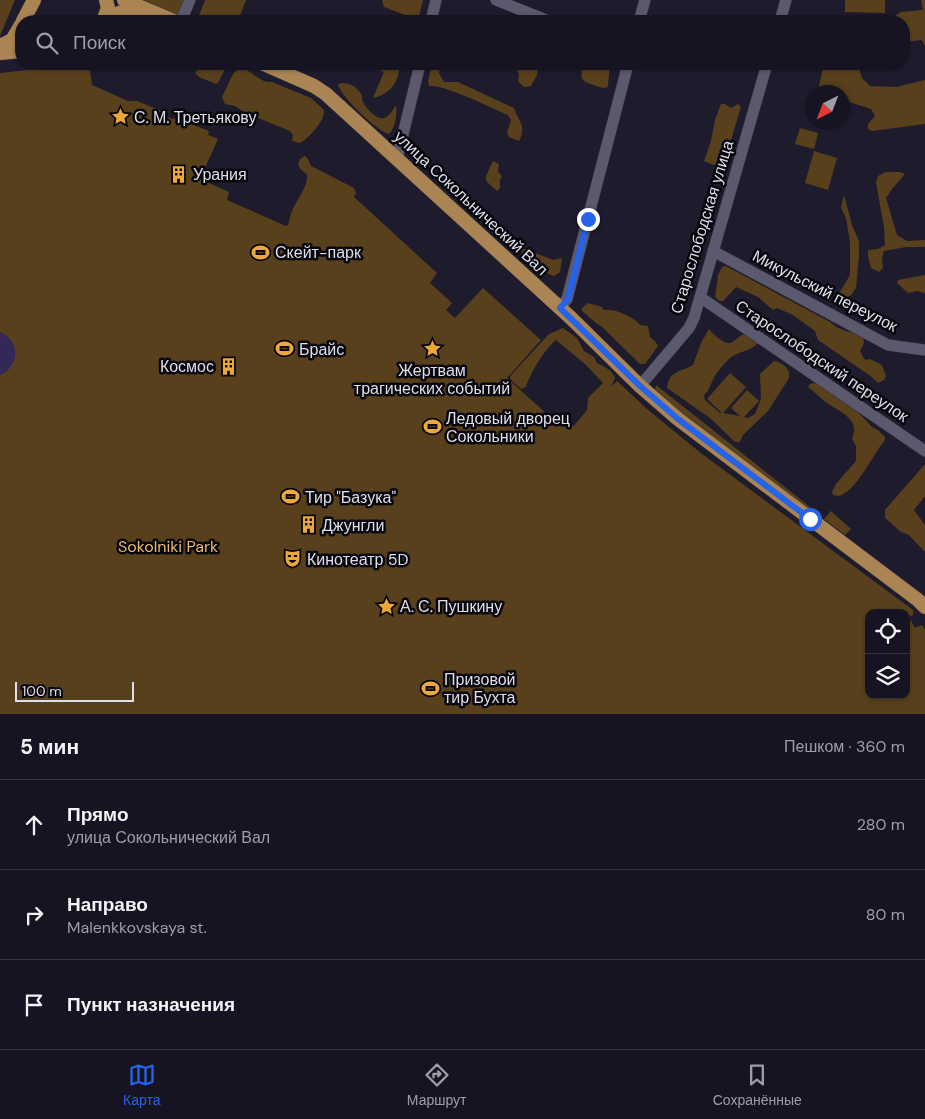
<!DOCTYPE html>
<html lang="ru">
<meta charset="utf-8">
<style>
:root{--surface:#161422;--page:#1f1d2a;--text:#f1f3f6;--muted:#9e9ea5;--line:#353340;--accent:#2563eb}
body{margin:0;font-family:"DM Sans",sans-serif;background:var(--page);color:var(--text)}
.controls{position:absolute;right:15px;bottom:15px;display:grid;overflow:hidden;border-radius:10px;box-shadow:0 1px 4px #0004}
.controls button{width:45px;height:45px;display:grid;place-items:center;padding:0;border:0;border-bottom:1px solid var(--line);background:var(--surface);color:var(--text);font:25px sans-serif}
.compass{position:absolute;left:805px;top:85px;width:45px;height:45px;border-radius:50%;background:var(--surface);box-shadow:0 1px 4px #0004;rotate:222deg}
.scale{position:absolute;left:15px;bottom:12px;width:119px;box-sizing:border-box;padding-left:5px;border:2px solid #dfdeeb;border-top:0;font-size:14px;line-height:18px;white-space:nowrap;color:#dfdeeb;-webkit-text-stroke:4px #08070e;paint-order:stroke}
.stop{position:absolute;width:15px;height:15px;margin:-11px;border:4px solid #2563eb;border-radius:50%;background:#fff}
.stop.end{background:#2563eb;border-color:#fff;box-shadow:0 1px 5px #0008}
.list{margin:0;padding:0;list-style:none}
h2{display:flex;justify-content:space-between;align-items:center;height:65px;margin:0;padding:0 20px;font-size:21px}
h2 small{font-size:16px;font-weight:400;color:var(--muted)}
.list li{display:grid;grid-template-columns:32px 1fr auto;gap:15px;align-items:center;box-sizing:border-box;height:90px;padding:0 20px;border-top:1px solid var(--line)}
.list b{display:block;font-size:19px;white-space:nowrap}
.list p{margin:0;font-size:16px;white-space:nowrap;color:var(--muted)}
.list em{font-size:16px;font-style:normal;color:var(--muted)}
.icon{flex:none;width:28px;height:28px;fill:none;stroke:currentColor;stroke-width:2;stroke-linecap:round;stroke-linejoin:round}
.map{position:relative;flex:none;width:925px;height:714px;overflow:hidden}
.search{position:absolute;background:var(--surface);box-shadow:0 1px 4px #0004;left:15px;right:15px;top:15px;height:55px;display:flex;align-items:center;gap:12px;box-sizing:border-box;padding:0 18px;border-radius:20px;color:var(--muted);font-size:19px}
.sheet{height:335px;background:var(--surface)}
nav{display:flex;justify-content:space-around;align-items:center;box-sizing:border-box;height:70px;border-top:1px solid var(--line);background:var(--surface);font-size:14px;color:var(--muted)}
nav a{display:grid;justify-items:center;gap:2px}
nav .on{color:var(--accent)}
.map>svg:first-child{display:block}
.green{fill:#58401c;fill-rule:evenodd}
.water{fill:#332958}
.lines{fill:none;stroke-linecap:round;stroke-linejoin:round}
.minor-casing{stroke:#373544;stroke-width:12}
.major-casing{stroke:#373544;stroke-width:15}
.minor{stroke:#5b596e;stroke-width:11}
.major{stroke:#aa8452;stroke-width:14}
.route{stroke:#2563eb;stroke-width:6}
.labels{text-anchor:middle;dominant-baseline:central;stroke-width:5;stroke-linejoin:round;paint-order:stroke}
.poi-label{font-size:16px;fill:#dfdeeb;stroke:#08070e;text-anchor:start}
.street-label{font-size:16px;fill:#dfdeeb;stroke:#08070e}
.park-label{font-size:16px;fill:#edba6d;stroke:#08070e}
</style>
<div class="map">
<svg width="925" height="714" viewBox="0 0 925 714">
<rect width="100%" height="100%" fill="#1e1b2d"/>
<g class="green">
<path d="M0 0H15L0 36Z"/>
<path d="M132 0H185L178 17Z"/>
<path d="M205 0H246L238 21H197Z"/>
<path d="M382 0H423L418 20 384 7Z"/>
<path d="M845 0H885V13L845 12Z"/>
<path d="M921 0H925V46L922 40 904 42V21H888L901 12 923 10Z"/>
<path d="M84 64H89L92 85 128 101H137L164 112 163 115 172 119 176 118 209 131 208 135 218 139 200 179 229 192 227 200 286 226 288 225C290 219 291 210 295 205 300 195 308 186 307 174L301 170 298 165 300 159 305 156 308 159 311 166 354 188 356 193 354 197 437 273 430 283 452 303 446 310 455 318 483 288 541 340 507 378 557 423 563 416 574 426 587 410 588 398 603 383 586 365 556 340C544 350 531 372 526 387L521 389 510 379 511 375 549 334 563 328 577 338 584 351 594 357 597 363C605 367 612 370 615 378L611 387 617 381 647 409 702 454 913 610V615L909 617 915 628 922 625 925 630V714H0V73ZM869 613H906V695H869Z"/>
<path d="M363 64H390L399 69C398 84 388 95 373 98L384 72Z"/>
<path d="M432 64H441L439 73 444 82H458L514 108C519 123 527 125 519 141L509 137 507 133 511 120 508 115C492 108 444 84 429 86L428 81Z"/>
<path d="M478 64H539L537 75 531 86 524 87 518 81 519 75 517 69 512 68 505 69 493 65Z"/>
<path d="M583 64H610L608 86 606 88C601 88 598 87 594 85 579 81 581 78 583 64Z"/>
<path d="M824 64H858L862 78 870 86 896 87 925 80V124L872 131 868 129V124L875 116 871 109 843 100 842 92H822L818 90Z"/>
<path d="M219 66 222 67 224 71 218 83 216 84 199 77 195 73 198 69Z"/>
<path d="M239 68C252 69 258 83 272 82L311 98 324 110C325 121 309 138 300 143L292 141 293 135 290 131 244 112 235 106 225 104 222 97 233 74Z"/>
<path d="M342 83C349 83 355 86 359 91 363 95 361 98 363 102 365 106 369 111 373 114 384 124 390 115 396 105 397 114 396 127 389 134 378 132 340 96 338 84Z"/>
<path d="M721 104H725L731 108 738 104 741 107 725 160C718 168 712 165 704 161L711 141 715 120Z"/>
<path d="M800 128 818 133 814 149 795 144Z"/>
<path d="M814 151 837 158 828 190 805 183Z"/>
<path d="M493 161 499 164 498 172 502 176 500 180V188L497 191 486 181V176Z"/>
<path d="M886 172H900L905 174 892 189 886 198 897 235 907 241 925 240V247H906L884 251 882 259 883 268 879 272 871 268 868 256V250L878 249 885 245 884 228 876 182 878 176Z"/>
<path d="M844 195 852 225 859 241V256L856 288 851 295 841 300 839 297 840 292 850 275V242L846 218 841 208Z"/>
<path d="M507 242 553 260 562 258 560 272 554 276C541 272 534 261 524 254 518 249 511 249 507 242Z"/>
<path d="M726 266 830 322C842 333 851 330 863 338L864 343 860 351 865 360 870 359 882 365 886 376 884 380 878 383 869 375 818 340 815 331 793 315 777 308 773 310 758 297 736 287 723 301H720L715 297 718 275 722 267Z"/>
<path d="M925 275V293L917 291 908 293 897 283 898 280Z"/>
<path d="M588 303 602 307 603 310C614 308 633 316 640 325L648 326 650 337 655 341 658 346 645 364H640L601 326 596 323 582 311V308Z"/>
<path d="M709 329C713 334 723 344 730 343 734 342 739 336 744 334L750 336 758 343C750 352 737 351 728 360 722 366 715 374 712 382 709 387 709 391 704 395L705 400 720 413H722L707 399 730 373 746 387 723 413 740 416 731 408 747 390 759 401 744 417 748 418 755 414 761 399 760 374 774 361C782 362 791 369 789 378L768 411 743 435 740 442H735L710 418 667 388C669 370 682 372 693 365L701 343Z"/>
<path d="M813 383 821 385 857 411 872 427 879 431 885 437V440C872 455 858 490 839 496L833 495 832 492 836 484 856 461V446L852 439C861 419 840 412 827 403 820 398 815 392 808 387L810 384Z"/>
<path d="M656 385 810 507 807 511 735 460 655 390Z"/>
<path d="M925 464V496L914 510 925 525V552L909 535 901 532 885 518V510Z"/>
<path d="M831 511 851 529 845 535 824 519Z"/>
</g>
<path class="water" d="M0 332C21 341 20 366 0 375Z"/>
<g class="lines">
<defs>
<g id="minor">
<path d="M496 0 549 21"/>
<path d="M181 21 190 0"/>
<path d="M431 21 436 0"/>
<path d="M639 21 645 0"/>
<path d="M780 21 786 0"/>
<path d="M397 159 420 64"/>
<path d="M713 251 888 345 925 350"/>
<path d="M700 297 925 451"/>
<path d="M560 308 567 299 628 64"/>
<path d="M640 386 689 328 694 318 767 64"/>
</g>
<g id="major">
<path d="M124 0 174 21"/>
<path d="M23 21 34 0"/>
<path d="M103 21 108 8 106 0"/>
<path d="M110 21C118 8 132 11 144 16"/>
<path d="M0 46 12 40 21 25"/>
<path d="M0 53 21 51"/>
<path d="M264 64 314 86 326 94 571 318 640 386 678 419 918 600 925 607"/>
</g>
</defs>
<use href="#minor" class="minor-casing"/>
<use href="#major" class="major-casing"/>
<use href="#minor" class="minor"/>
<use href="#major" class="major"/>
</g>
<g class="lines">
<path class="route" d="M588 219 568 299 560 308 640 386 678 419 810 519"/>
</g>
<defs>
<symbol id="sight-bare" viewBox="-9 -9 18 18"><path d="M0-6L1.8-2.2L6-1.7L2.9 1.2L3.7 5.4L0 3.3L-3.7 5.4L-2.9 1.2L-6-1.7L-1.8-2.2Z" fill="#eca93a" stroke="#08070e" stroke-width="2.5" paint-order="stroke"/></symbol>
<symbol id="building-bare" viewBox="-9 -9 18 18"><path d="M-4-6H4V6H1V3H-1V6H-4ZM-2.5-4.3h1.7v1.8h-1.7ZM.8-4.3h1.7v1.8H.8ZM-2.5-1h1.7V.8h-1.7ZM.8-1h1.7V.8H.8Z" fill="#eca93a" stroke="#08070e" stroke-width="2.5" paint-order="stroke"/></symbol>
<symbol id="stadium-bare" viewBox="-9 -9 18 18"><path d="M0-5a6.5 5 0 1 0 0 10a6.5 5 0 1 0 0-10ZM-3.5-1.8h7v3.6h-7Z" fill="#eca93a" stroke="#08070e" stroke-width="2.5" paint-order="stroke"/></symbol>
<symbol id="theatre-bare" viewBox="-9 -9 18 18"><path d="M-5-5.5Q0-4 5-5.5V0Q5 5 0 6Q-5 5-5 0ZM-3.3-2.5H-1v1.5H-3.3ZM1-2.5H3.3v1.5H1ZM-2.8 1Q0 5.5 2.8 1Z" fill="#eca93a" stroke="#08070e" stroke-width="2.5" paint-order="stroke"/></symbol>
</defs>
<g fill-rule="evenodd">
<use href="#sight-bare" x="108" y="104" width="25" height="25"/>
<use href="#building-bare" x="166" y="162" width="25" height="25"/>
<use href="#stadium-bare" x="248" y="240" width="25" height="25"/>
<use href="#stadium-bare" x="272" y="336" width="25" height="25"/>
<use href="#sight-bare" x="420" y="336" width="25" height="25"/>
<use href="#building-bare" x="216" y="354" width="25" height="25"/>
<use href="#stadium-bare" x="420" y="414" width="25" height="25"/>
<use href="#stadium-bare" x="278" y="484" width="25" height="25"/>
<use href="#building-bare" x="296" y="512" width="25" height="25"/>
<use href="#theatre-bare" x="280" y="546" width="25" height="25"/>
<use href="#sight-bare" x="374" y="594" width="25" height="25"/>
<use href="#stadium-bare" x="418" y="676" width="25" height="25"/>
</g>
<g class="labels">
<g class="poi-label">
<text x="134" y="117">С. М. Третьякову</text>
<text x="193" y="174">Урания</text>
<text x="275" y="252">Скейт-парк</text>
<text x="299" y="349">Брайс</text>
<text x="214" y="366" text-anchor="end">Космос</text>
<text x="432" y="370" text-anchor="middle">Жертвам<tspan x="432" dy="18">трагических событий</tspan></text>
<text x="446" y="418">Ледовый дворец<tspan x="446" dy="18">Сокольники</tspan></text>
<text x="305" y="497">Тир "Базука"</text>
<text x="322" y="525">Джунгли</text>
<text x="307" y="559">Кинотеатр 5D</text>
<text x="400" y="606">А. С. Пушкину</text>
<text x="444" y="679">Призовой<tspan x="444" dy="18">тир Бухта</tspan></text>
</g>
<g class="street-label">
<text transform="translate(471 203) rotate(43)">улица Сокольнический Вал</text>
<text transform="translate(702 227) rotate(-73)">Старослободская улица</text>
<text transform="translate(825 291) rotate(27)">Микульский переулок</text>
<text transform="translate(822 361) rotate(34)">Старослободский переулок</text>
</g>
<g class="park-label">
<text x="168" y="546">Sokolniki Park</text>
</g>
</g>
</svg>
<div class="controls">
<button><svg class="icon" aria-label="locate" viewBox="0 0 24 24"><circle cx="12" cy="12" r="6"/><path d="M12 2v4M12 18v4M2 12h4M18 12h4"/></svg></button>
<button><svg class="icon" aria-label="layers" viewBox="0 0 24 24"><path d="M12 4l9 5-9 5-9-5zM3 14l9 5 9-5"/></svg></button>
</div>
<svg class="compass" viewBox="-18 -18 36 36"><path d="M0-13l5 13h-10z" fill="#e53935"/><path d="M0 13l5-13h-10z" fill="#9e9ea5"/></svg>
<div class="scale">100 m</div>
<div class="stop" style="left:810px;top:519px"></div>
<div class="stop end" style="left:588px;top:219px"></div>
<div class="search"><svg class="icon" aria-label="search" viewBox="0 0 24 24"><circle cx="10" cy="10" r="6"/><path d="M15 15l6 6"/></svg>Поиск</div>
</div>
<section class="sheet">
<h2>5 мин<small>Пешком · 360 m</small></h2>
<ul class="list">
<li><svg class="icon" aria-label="ahead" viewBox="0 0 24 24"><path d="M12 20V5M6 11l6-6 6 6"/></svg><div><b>Прямо</b><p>улица Сокольнический Вал</p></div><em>280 m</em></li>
<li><svg class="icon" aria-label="right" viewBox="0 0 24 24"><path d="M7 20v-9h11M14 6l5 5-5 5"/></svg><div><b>Направо</b><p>Malenkkovskaya st.</p></div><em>80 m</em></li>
<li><svg class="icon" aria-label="arrive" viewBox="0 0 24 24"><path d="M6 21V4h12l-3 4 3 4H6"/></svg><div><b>Пункт назначения</b></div></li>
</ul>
</section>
<nav>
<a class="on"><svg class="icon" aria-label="map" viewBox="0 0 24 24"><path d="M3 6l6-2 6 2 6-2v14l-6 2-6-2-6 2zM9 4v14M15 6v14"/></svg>Карта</a>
<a><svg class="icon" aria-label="directions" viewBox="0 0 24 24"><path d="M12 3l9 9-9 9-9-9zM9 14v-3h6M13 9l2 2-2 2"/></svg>Маршрут</a>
<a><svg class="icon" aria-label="saved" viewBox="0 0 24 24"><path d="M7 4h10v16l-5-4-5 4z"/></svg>Сохранённые</a>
</nav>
